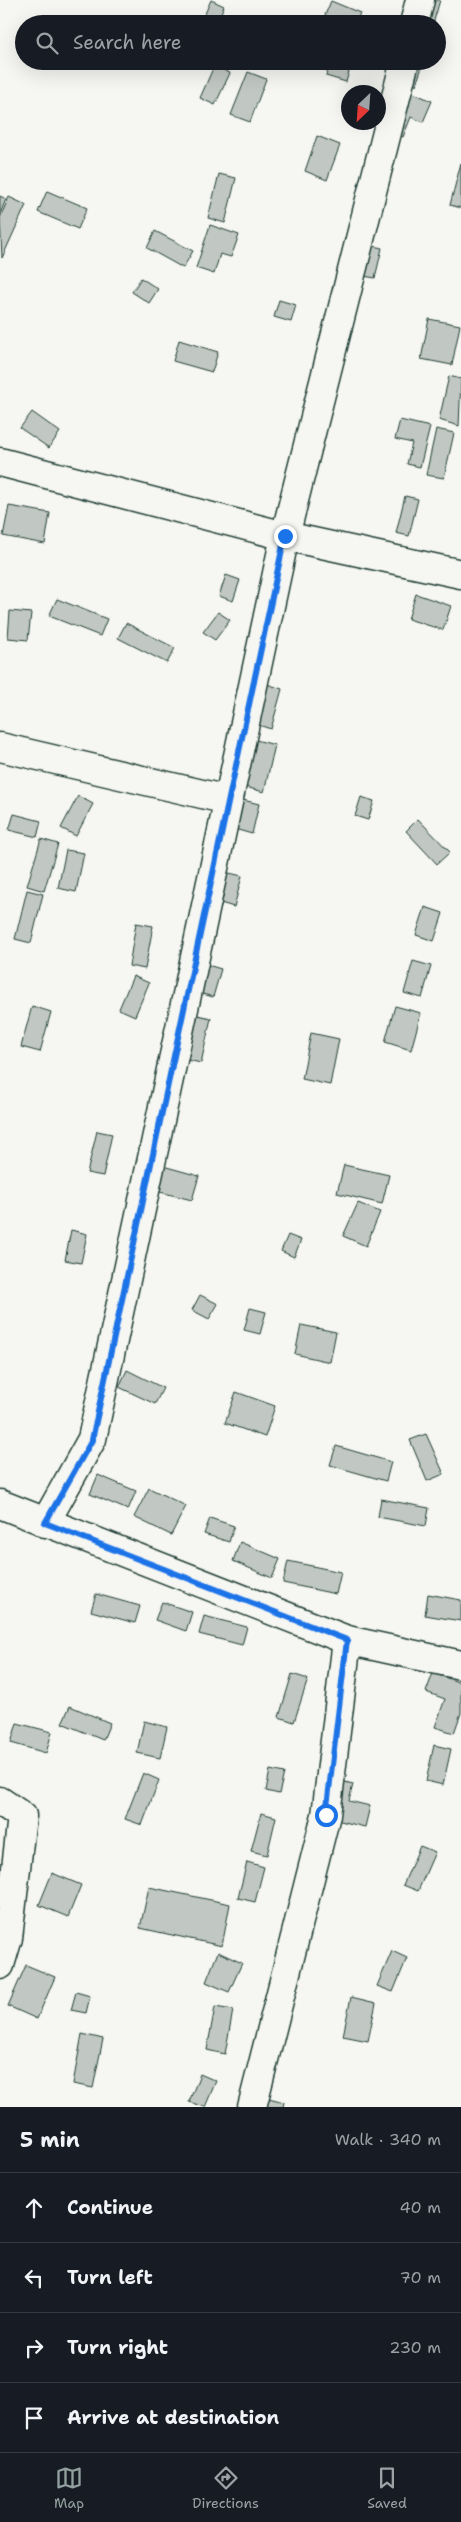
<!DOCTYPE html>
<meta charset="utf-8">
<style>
:root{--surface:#171b24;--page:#20242c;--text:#f1f3f6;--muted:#9ea1a6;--line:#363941;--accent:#92a19f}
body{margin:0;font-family:"Shantell Sans",sans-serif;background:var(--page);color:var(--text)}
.compass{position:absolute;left:341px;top:85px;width:45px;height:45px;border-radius:50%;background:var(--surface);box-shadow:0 5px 20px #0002;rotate:205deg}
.stop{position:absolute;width:15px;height:15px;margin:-11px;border:4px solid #1a73e8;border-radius:50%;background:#fff}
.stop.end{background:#1a73e8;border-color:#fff;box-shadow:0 1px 5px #0008}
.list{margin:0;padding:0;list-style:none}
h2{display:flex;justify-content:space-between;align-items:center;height:65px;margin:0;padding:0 20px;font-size:21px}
h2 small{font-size:16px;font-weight:400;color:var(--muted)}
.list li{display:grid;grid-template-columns:32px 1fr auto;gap:15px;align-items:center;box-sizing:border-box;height:70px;padding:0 20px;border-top:1px solid var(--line)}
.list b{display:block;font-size:19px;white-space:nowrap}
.list em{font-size:16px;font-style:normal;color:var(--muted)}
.icon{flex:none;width:28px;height:28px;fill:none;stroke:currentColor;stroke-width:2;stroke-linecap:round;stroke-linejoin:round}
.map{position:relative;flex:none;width:461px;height:2107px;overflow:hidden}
.search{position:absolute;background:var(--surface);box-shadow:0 5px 20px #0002;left:15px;right:15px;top:15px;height:55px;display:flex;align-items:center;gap:12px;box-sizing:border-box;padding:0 18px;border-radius:28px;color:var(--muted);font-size:19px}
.sheet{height:345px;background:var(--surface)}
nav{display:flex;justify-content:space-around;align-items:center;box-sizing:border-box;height:70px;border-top:1px solid var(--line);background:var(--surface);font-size:14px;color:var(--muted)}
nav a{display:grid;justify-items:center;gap:2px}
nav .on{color:var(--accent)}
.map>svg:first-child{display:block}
.building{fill:#c1c8c3;stroke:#1f3d34}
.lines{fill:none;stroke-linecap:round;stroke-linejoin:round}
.minor-casing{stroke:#1f3d34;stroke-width:31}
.minor{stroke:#f6f6f2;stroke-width:28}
.route{stroke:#1a73e8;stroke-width:6}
</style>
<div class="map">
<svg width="461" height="2107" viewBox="0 0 461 2107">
<rect width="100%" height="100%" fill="#f6f6f2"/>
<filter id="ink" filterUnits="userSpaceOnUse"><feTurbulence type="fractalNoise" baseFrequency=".02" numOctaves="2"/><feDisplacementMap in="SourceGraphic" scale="10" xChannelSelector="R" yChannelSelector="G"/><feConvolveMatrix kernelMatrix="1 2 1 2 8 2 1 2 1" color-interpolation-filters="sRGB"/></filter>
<g filter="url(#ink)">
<g class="building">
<path d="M211 0 224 6 217 22 204 16Z"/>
<path d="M416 0H440L433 24H409Z"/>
<path d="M331 1 360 13 355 24H344L325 15Z"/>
<path d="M330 61H352L346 82 326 76Z"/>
<path d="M406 61H424L416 85 400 80Z"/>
<path d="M214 66 230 73 215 105 200 98Z"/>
<path d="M248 72 266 79 250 122 231 115Z"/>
<path d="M404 89 432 101 423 122 411 117 403 137 387 130Z"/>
<path d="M317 136 340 145 327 180 305 171Z"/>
<path d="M461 163V208L450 205Z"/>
<path d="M219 174 236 178 225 223 208 218Z"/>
<path d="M47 191 87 208 78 229 38 212Z"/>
<path d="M0 196 6 199 0 214Z"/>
<path d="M9 197 26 205 2 258 0 218Z"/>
<path d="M210 225 239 235 231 257 220 254 214 274 196 268Z"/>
<path d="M155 231 193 251 183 268 147 248Z"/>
<path d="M365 244 382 248 375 278 358 275Z"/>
<path d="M141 278 158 289 149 303 132 292Z"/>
<path d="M279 300 296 305 291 322 274 317Z"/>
<path d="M429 319 460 325 452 365 421 359Z"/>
<path d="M179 340 218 352 212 372 173 361Z"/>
<path d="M449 376 461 379 459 426 439 420Z"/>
<path d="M32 412 60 432 49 448 20 428Z"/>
<path d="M400 420 430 427 420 467 407 464 412 443 395 439Z"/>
<path d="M436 429 454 433 444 478 426 475Z"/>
<path d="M405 496 418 499 409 536 396 533Z"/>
<path d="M9 506 50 513 45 544 3 536Z"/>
<path d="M226 575 240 580 233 601 219 596Z"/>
<path d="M416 594 451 606 443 630 408 619Z"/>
<path d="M57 599 107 619 100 636 49 616Z"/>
<path d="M10 611 31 613 28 640 8 638Z"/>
<path d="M218 612 230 620 215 640 203 632Z"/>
<path d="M126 623 175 648 167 663 118 638Z"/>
<path d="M264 683 282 689 271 729 252 723Z"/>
<path d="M252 739 275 745 264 792 241 786Z"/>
<path d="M78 796 93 804 76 836 61 828Z"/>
<path d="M361 797 374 801 368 820 355 816Z"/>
<path d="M239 799 259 804 252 834 231 828Z"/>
<path d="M14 814 41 821 37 837 9 830Z"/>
<path d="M418 819 450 852 437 864 406 831Z"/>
<path d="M41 839 58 844 44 891 27 886Z"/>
<path d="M66 850 84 853 76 892 58 888Z"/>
<path d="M225 872 242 876 234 907 217 902Z"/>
<path d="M27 890 43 894 31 943 15 939Z"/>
<path d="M425 907 443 913 434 941 416 935Z"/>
<path d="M136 923 153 926 145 969 129 966Z"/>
<path d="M413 961 431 966 422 998 404 993Z"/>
<path d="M204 964 221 969 213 997 196 992Z"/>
<path d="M133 976 149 983 135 1016 119 1009Z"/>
<path d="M32 1006 51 1012 40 1052 21 1047Z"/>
<path d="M395 1006 421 1013 411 1050 385 1042Z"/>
<path d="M193 1014 211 1018 201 1063 183 1059Z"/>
<path d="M311 1033 339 1039 330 1085 302 1079Z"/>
<path d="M97 1131 112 1134 103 1176 87 1173Z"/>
<path d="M344 1165 389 1175 382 1204 337 1193Z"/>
<path d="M163 1166 199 1176 192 1200 156 1191Z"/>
<path d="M358 1203 380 1212 366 1246 343 1236Z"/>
<path d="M71 1230 87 1234 81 1263 65 1260Z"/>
<path d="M288 1235 301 1240 294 1257 281 1251Z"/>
<path d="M200 1295 218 1304 209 1319 192 1310Z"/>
<path d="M250 1308 266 1312 260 1334 244 1330Z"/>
<path d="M301 1325 336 1332 330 1362 295 1354Z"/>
<path d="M127 1370 163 1388 155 1404 119 1387Z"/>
<path d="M236 1392 275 1406 265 1437 225 1423Z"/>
<path d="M426 1434 444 1474 427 1481 410 1440Z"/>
<path d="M336 1446 391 1462 386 1481 330 1465Z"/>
<path d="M98 1475 136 1491 128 1510 90 1494Z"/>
<path d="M149 1488 186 1506 171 1535 134 1517Z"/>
<path d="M381 1499 429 1508 426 1526 378 1517Z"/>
<path d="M210 1518 234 1526 229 1542 204 1534Z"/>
<path d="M240 1542 280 1559 272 1578 233 1561Z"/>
<path d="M288 1561 341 1572 336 1594 283 1583Z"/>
<path d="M96 1594 140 1606 135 1623 91 1611Z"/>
<path d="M428 1594 461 1600V1621L425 1615Z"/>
<path d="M162 1602 192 1612 186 1631 155 1620Z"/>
<path d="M204 1616 247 1627 242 1645 199 1634Z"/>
<path d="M433 1673 461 1683V1713L454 1733 435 1727 445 1699 426 1692Z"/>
<path d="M292 1674 308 1679 294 1722 279 1717Z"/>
<path d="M70 1706 110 1723 103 1740 62 1723Z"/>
<path d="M144 1721 167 1727 160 1758 137 1753Z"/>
<path d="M17 1723 52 1732 46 1753 11 1743Z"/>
<path d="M434 1745 451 1749 443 1785 426 1781Z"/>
<path d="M270 1770 284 1773 279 1794 266 1791Z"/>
<path d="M143 1773 159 1780 142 1825 125 1819Z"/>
<path d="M337 1780 353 1784 349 1801 370 1806 365 1827 328 1818Z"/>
<path d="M261 1813 276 1817 267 1855 251 1851Z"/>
<path d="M420 1846 435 1852 418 1891 403 1885Z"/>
<path d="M247 1862 264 1867 255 1902 238 1898Z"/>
<path d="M52 1873 81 1885 68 1917 39 1905Z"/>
<path d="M149 1887 230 1904 222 1946 140 1928Z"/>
<path d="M392 1951 407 1958 393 1992 377 1986Z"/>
<path d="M218 1952 242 1963 229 1992 206 1982Z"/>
<path d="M26 1965 55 1977 37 2019 8 2006Z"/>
<path d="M76 1992 90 1996 86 2013 71 2010Z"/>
<path d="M351 1997 376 2003 368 2041 343 2036Z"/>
<path d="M215 2007 233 2010 225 2054 207 2050Z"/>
<path d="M82 2034 103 2039 93 2088 73 2084Z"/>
<path d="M200 2074 216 2081 205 2107 189 2102Z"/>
<path d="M269 2098 284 2102 283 2107H267Z"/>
</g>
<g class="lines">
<defs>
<g id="minor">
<path d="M414 24 420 0"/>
<path d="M0 462 285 536 461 574"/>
<path d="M0 747 228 800"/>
<path d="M0 1504 347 1640 461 1665"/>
<path d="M45 1523 92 1439 285 536 405 61"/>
<path d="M0 1801 22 1816 8 1938 0 1965"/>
<path d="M252 2107 326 1815 347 1640"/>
</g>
</defs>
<use href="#minor" class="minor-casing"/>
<use href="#minor" class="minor"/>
</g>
</g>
<g class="lines" filter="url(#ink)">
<path class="route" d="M285 536 92 1440 45 1523 347 1640 326 1815"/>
</g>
</svg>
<svg class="compass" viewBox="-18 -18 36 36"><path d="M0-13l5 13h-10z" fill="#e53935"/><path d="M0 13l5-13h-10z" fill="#9ea1a6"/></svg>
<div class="stop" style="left:326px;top:1815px"></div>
<div class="stop end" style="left:285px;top:536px"></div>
<div class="search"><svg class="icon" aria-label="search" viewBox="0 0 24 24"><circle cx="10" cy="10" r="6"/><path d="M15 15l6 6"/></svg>Search here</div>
</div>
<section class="sheet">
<h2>5 min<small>Walk · 340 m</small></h2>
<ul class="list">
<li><svg class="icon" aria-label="ahead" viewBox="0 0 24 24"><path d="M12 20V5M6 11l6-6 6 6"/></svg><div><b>Continue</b></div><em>40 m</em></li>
<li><svg class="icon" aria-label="left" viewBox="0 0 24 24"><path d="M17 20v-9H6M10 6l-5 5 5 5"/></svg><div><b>Turn left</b></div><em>70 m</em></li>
<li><svg class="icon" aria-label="right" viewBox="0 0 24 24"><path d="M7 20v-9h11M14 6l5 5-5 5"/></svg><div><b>Turn right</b></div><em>230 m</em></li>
<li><svg class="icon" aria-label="arrive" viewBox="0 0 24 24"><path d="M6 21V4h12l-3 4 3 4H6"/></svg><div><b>Arrive at destination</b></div></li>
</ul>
</section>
<nav>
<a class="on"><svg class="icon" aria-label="map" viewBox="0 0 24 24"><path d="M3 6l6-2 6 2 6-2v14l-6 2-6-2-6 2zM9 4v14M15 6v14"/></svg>Map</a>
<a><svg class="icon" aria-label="directions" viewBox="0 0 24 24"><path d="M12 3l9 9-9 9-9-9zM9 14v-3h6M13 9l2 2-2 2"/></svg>Directions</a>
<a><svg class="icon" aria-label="saved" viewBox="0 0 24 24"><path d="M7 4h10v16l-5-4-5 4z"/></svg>Saved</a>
</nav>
